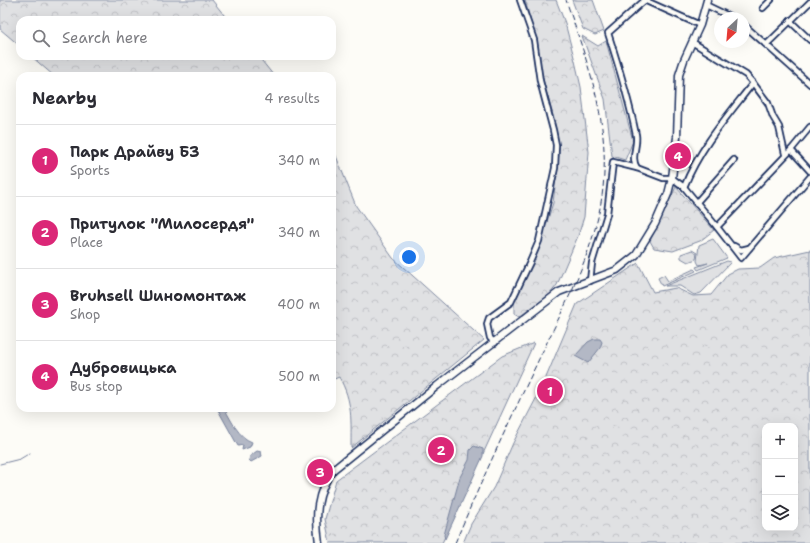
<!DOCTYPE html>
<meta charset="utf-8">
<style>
:root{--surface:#fff;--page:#f2f2f3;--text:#2b2b33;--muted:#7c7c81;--line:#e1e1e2;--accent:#db2777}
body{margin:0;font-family:"Shantell Sans",sans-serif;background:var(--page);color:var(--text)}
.controls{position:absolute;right:12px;bottom:12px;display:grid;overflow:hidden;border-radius:8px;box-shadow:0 4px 16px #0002}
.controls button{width:36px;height:36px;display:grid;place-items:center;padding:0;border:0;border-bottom:1px solid var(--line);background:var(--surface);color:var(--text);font:20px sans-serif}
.compass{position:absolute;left:714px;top:12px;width:36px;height:36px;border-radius:50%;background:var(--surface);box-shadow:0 4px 16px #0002;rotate:206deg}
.you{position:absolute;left:409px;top:257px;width:14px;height:14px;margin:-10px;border:3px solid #fff;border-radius:50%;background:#1a73e8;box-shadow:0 0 0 6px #1a73e833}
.badge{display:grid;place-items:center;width:26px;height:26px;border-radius:50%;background:var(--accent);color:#fff;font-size:13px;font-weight:700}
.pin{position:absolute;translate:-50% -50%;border:2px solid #fff;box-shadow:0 1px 4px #0006}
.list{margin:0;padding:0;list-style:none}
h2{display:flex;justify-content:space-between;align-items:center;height:52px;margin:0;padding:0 16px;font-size:17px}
h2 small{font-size:13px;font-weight:400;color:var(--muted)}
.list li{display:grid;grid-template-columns:26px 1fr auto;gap:12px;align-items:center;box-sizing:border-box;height:72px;padding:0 16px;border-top:1px solid var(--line)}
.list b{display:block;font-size:15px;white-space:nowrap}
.list p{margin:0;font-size:13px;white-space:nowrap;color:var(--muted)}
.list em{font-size:13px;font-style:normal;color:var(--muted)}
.icon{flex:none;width:22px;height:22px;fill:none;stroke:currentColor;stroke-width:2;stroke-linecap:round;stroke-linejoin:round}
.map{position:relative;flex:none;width:810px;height:543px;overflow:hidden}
.search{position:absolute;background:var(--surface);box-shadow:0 4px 16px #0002;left:16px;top:16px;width:320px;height:44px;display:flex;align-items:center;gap:10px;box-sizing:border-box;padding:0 14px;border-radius:12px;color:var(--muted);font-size:15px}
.panel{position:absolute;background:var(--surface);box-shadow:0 4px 16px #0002;left:16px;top:72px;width:320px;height:340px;border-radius:12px}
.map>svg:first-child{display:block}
.green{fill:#e0e1e3;stroke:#7e88a0}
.forest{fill:url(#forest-crowns);stroke:#7e88a0;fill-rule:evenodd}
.water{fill:#b3b8c5;stroke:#76819c}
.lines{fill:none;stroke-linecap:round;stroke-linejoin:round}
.stream{stroke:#76819c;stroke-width:1}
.minor-casing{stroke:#1b2f5e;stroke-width:8}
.secondary-casing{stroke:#1b2f5e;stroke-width:9}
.minor{stroke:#fdfcf7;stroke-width:4.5}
.secondary{stroke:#fdfcf7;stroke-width:6}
.rail{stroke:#1b2f5e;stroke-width:1;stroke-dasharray:6 3;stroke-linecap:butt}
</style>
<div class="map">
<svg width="810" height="543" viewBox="0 0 810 543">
<defs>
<pattern id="forest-crowns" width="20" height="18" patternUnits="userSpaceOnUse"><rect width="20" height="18" fill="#e0e1e3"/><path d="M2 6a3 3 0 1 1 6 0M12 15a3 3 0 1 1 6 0" fill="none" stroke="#c0c1c5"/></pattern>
</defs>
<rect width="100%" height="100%" fill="#fdfcf7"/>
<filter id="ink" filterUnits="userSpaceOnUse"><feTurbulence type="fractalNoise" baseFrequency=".025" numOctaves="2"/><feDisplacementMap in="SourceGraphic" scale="8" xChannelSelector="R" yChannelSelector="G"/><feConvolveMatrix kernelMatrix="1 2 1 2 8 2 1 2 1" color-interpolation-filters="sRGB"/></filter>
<g filter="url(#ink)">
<g class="green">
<path d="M713 239 727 258 698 270 696 267 708 263 699 265 697 261 699 245Z"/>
<path d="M692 250 697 253 696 259 688 262 681 258V254Z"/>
<path d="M727 261 731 262 701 293 694 295 680 286H665Z"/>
<path d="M694 269 696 271 662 286 658 278 664 275 668 281Z"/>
</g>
<g class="forest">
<path d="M0 0H212L228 20H20V46L0 29Z"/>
<path d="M525 0H556L565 23 575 61 581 87 589 152 584 217 578 236 557 285 550 294 519 317 514 314V302L539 247 553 203 559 154 554 119 539 65 540 56Z"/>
<path d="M572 0H593L604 31 595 35 583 29Z"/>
<path d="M582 36 598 46 606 41 633 141 625 160 612 156 605 99Z"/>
<path d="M31 56H258L274 76H54Z"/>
<path d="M332 146 356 206 393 258 484 340 351 448C351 421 353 401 339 377L332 380Z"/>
<path d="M676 187 714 230 700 241 673 251 654 248 650 241Z"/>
<path d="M810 250V543H463L471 524 494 487 513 443 542 387 577 304 638 263 653 292 676 288 693 296 711 295 728 274 738 269 760 268 774 258ZM765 426H795V528H765Z"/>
<path d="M534 343 442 543H330L325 519 336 480 502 356Z"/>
</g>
<g class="water">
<path d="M594 339H600L602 342 600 348 588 363 575 356 588 342Z"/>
<path d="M220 408H224C232 421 238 437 252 442L250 447 242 450 243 445 238 446 218 410Z"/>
<path d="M474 446 483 449V456L445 539 444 535 460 477 469 460 470 450Z"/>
<path d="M257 451 261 452 262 456 251 462 249 460 250 456Z"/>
</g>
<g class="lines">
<path class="stream" d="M0 464 20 459 30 453"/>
<defs>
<g id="minor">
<path d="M644 0 700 25"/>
<path d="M706 5 733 18"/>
<path d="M763 8 771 0"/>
<path d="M790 21 810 40"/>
<path d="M744 25 810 84"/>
<path d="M692 42 746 75 753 83 768 103 773 117 779 127 785 154"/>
<path d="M767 44 810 2"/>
<path d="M791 150 810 171"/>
<path d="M637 168C630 158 638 146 636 135 629 100 619 67 608 33L644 1"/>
<path d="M684 187C701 146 726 118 753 83"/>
<path d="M696 203 734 160"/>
<path d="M717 227 791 150 810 127"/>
<path d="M734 246 741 250 749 248"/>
<path d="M590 281 592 263 607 214 613 162 637 168 663 178H672L684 187 717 227 741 258 810 177"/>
<path d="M495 343 490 338 487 324 489 318 511 302 530 262 539 241 555 168 556 145 553 130 540 81 534 40 520 0"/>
</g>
<path id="secondary" d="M319 543C315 516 316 493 333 470L437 386 559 292 617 270 636 255 655 224 668 194 672 178 677 137 679 75 684 60 700 25 707 0"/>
</defs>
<use href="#minor" class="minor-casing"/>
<use href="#secondary" class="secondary-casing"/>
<use href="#minor" class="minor"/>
<use href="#secondary" class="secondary"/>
<path class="rail" d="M455 543C481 481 510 420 539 359 567 300 602 239 604 173 607 112 585 56 566 0"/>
</g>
</g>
</svg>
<div class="controls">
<button>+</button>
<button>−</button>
<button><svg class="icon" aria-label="layers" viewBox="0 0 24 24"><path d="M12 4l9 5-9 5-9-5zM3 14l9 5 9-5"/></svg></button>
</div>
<svg class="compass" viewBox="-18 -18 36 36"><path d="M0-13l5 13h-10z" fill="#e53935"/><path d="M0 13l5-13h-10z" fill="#7c7c81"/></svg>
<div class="you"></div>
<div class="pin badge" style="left:550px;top:391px">1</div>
<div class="pin badge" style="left:441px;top:450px">2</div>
<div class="pin badge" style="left:320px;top:472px">3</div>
<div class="pin badge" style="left:678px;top:156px">4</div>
<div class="search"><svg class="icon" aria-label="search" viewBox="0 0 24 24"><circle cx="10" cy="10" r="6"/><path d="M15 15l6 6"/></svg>Search here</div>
<section class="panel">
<h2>Nearby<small>4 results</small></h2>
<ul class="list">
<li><span class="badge">1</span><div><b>Парк Драйву Б3</b><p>Sports</p></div><em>340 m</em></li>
<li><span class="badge">2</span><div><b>Притулок &quot;Милосердя&quot;</b><p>Place</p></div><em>340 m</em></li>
<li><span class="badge">3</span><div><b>Bruhsell Шиномонтаж</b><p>Shop</p></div><em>400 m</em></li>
<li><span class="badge">4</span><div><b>Дубровицька</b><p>Bus stop</p></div><em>500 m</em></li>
</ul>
</section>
</div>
